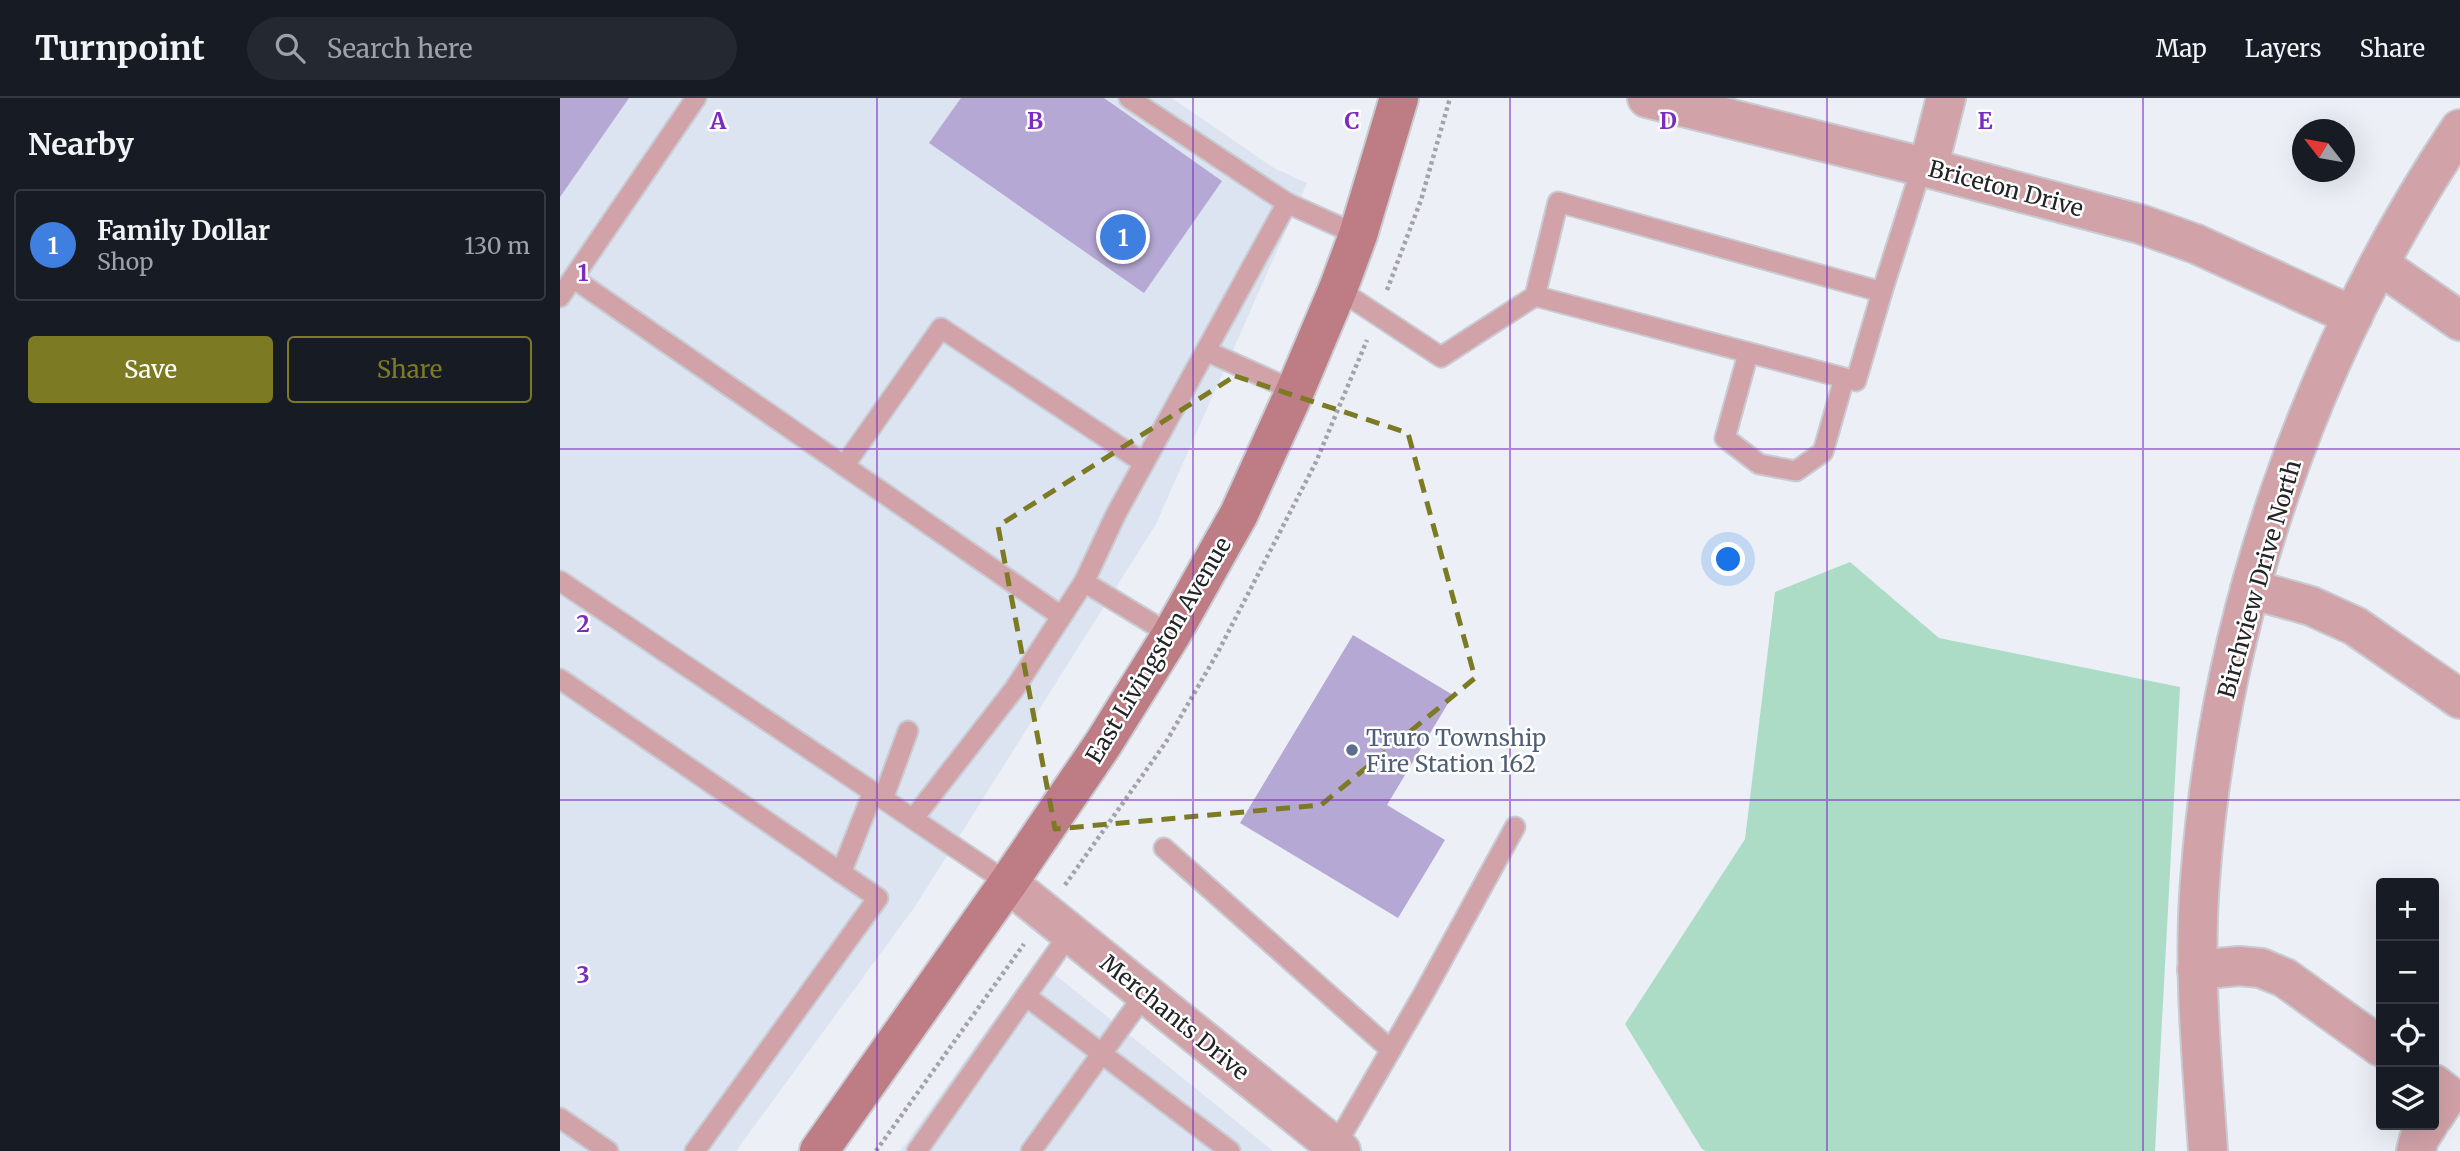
<!DOCTYPE html>
<meta charset="utf-8">
<style>
:root{--surface:#171b24;--page:#242831;--text:#f1f3f6;--muted:#9ea1a6;--line:#363941;--accent:#7c7b23}
body{margin:0;font-family:Merriweather,serif;background:var(--page);color:var(--text)}
.controls{position:absolute;right:21px;bottom:21px;display:grid;overflow:hidden;border-radius:7px;box-shadow:0 7px 28px #0002}
.controls button{width:63px;height:63px;display:grid;place-items:center;padding:0;border:0;border-bottom:2px solid var(--line);background:var(--surface);color:var(--text);font:35px sans-serif}
.compass{position:absolute;left:1732px;top:21px;width:63px;height:63px;border-radius:50%;background:var(--surface);box-shadow:0 7px 28px #0002;rotate:301deg}
.you{position:absolute;left:1169px;top:462px;width:24px;height:24px;margin:-18px;border:5px solid #fff;border-radius:50%;background:#1a73e8;box-shadow:0 0 0 10px #1a73e833}
.badge{display:grid;place-items:center;width:46px;height:46px;border-radius:50%;background:var(--accent);color:#fff;font-size:23px;font-weight:700}
.pin{position:absolute;translate:-50% -50%;border:4px solid #fff;box-shadow:0 2px 7px #0006}
.list{margin:0;padding:0;list-style:none}
h2{display:flex;justify-content:space-between;align-items:center;height:91px;margin:0;padding:0 28px;font-size:30px}
h2 small{font-size:23px;font-weight:400;color:var(--muted)}
.list li{display:grid;grid-template-columns:46px 1fr auto;gap:21px;align-items:center;box-sizing:border-box;height:112px;margin:0 14px 14px;padding:0 14px;border:2px solid var(--line);border-radius:7px}
.list b{display:block;font-size:26px;white-space:nowrap}
.list p{margin:0;font-size:23px;white-space:nowrap;color:var(--muted)}
.list em{font-size:23px;font-style:normal;color:var(--muted)}
.actions{display:flex;gap:14px;padding:21px 28px}
.actions a{flex:1;padding:16px 0;border:2px solid var(--accent);border-radius:7px;text-align:center;font-size:24px;color:var(--accent)}
.actions .main{background:var(--accent);color:#fff}
.icon{flex:none;width:38px;height:38px;fill:none;stroke:currentColor;stroke-width:2;stroke-linecap:round;stroke-linejoin:round}
.map{position:relative;flex:none;width:1900px;height:1053px;overflow:hidden}
header{display:flex;align-items:center;gap:42px;box-sizing:border-box;height:98px;padding:0 35px;background:var(--surface);border-bottom:2px solid var(--line)}
header strong{font-size:33px}
nav{display:flex;gap:38px;margin-inline-start:auto;font-size:24px}
.search{width:490px;height:63px;background:var(--page);display:flex;align-items:center;gap:18px;box-sizing:border-box;padding:0 24px;border-radius:38px;color:var(--muted);font-size:26px}
main{display:flex}
aside{flex:1;background:var(--surface)}
.map>svg:first-child{display:block}
.built{fill:#dce3f1}
.green{fill:#addcc6}
.building{fill:#b5a8d4}
.lines{fill:none;stroke-linecap:round;stroke-linejoin:round}
.lane-casing{stroke:#c8cbd1;stroke-width:23}
.street-casing{stroke:#c8cbd1;stroke-width:42}
.secondary-casing{stroke:#c8cbd1;stroke-width:42}
.path{stroke:#a2a4a9;stroke-width:4.5;stroke-dasharray:3.5 3.5;stroke-linecap:butt}
.lane{stroke:#d1a2a8;stroke-width:19}
.street{stroke:#d1a2a8;stroke-width:38}
.secondary{stroke:#be7c85;stroke-width:38}
.marked{fill:none;stroke:#7c7b23;stroke-width:5;stroke-dasharray:14 9;stroke-linejoin:round}
.grid{fill:none;stroke:#7b2cbf;stroke-width:2;stroke-opacity:0.55}
.service-dot{fill:#5c6f8a;stroke:#fff;stroke-width:2.5}
.labels{text-anchor:middle;dominant-baseline:central;stroke-width:5;stroke-linejoin:round;paint-order:stroke}
.street-label{font-size:23px;fill:#232426;stroke:#fff}
.service-label{font-size:23px;fill:#4e5e75;stroke:#fff;text-anchor:start}
.grid-label{font-size:23px;text-anchor:middle;font-weight:bold;fill:#7b2cbf;stroke:#fff;stroke-width:5;stroke-linejoin:round;paint-order:stroke}
</style>
<header>
<strong>Turnpoint</strong>
<div class="search"><svg class="icon" aria-label="search" viewBox="0 0 24 24"><circle cx="10" cy="10" r="6"/><path d="M15 15l6 6"/></svg>Search here</div>
<nav><a>Map</a><a>Layers</a><a>Share</a></nav>
</header>
<main>
<aside>
<h2>Nearby<small></small></h2>
<ul class="list">
<li><span class="badge" style="background:#3f7fe0">1</span><div><b>Family Dollar</b><p>Shop</p></div><em>130 m</em></li>
</ul>
<div class="actions"><a class="main">Save</a><a>Share</a></div>
</aside>
<div class="map">
<svg width="1900" height="1053" viewBox="0 0 1900 1053">
<rect width="100%" height="100%" fill="#ecf0f6"/>
<g class="built">
<path d="M0 0H612L714 70 747 85 596 426 356 807 176 1053H0Z"/>
<path d="M477 862 713 1053H340Z"/>
</g>
<path class="green" d="M1290 464 1379 540 1620 589 1595 1053H1146L1142 1051 1065 926 1185 741 1215 494Z"/>
<g class="building">
<path d="M0 0H69L0 99Z"/>
<path d="M401 0H544L662 83 584 195 369 45Z"/>
<path d="M793 537 893 597 827 707 885 742 838 820 680 725Z"/>
</g>
<g class="lines">
<defs>
<g id="lane">
<path d="M569 0 727 105 556 416 524 484 611 537"/>
<path d="M727 105 798 137"/>
<path d="M13 180 501 518"/>
<path d="M778 191 881 259 975 198 998 104 1322 194 1362 68"/>
<path d="M975 198 1296 283 1322 194"/>
<path d="M0 199 136 0"/>
<path d="M646 253 735 293"/>
<path d="M1188 256 1165 340 1199 366 1236 373 1263 354 1284 281"/>
<path d="M284 368 381 230 584 365"/>
<path d="M0 483 353 721"/>
<path d="M0 581 318 800 135 1053"/>
<path d="M323 701 348 633"/>
<path d="M604 750 831 952"/>
<path d="M281 775 313 694"/>
<path d="M448 785 353 721 455 590 524 484"/>
<path d="M466 898 670 1053"/>
<path d="M0 1020 48 1053"/>
<path d="M773 1052 864 895 955 729"/>
<path d="M357 1053 510 835"/>
<path d="M471 1053 585 896"/>
</g>
<g id="street">
<path d="M1087 0 1368 70 1580 126 1636 146 1793 218"/>
<path d="M1368 70 1386 0"/>
<path d="M1820 167 1900 223"/>
<path d="M1690 491 1751 508 1795 528 1900 601"/>
<path d="M448 785 781 1053"/>
<path d="M1637 872 1679 868 1701 870 1725 880 1821 949"/>
<path d="M1874 986 1888 997 1874 1018"/>
<path d="M1648 1053C1642 963 1633 873 1640 783 1659 517 1751 253 1900 31"/>
<path d="M1856 1053 1859 1041 1868 1027"/>
</g>
<path id="secondary" d="M259 1053 448 785 543 646 611 537 679 416 735 293 778 191 798 137 839 0"/>
</defs>
<use href="#lane" class="lane-casing"/>
<use href="#street" class="street-casing"/>
<use href="#secondary" class="secondary-casing"/>
<g class="path">
<path d="M827 192 861 102 890 0"/>
<path d="M505 787 606 644 658 554 756 364 807 242"/>
<path d="M316 1053 464 846"/>
</g>
<use href="#lane" class="lane"/>
<use href="#street" class="street"/>
<use href="#secondary" class="secondary"/>
</g>
<path class="marked" d="M675 278 848 335 915 580 761 707 495 731 438 428Z"/>
<path class="grid" d="M317 0V1053M633 0V1053M950 0V1053M1267 0V1053M1583 0V1053M0 351H1900M0 702H1900"/>
<circle class="service-dot" cx="792" cy="652" r="7"/>
<g class="labels">
<g class="street-label">
<text transform="translate(1446 90) rotate(15)">Briceton Drive</text>
<text transform="translate(1699 481) rotate(-74)">Birchview Drive North</text>
<text transform="translate(598 552) rotate(-59)">East Livingston Avenue</text>
<text transform="translate(615 919) rotate(39)">Merchants Drive</text>
</g>
<g class="service-label">
<text x="806" y="639">Truro Township<tspan x="806" dy="26">Fire Station 162</tspan></text>
</g>
</g>
<g class="grid-label">
<text x="158" y="31">A</text>
<text x="475" y="31">B</text>
<text x="792" y="31">C</text>
<text x="1108" y="31">D</text>
<text x="1425" y="31">E</text>
<text x="23" y="183">1</text>
<text x="23" y="534">2</text>
<text x="23" y="885">3</text>
</g>
</svg>
<div class="controls">
<button>+</button>
<button>−</button>
<button><svg class="icon" aria-label="locate" viewBox="0 0 24 24"><circle cx="12" cy="12" r="6"/><path d="M12 2v4M12 18v4M2 12h4M18 12h4"/></svg></button>
<button><svg class="icon" aria-label="layers" viewBox="0 0 24 24"><path d="M12 4l9 5-9 5-9-5zM3 14l9 5 9-5"/></svg></button>
</div>
<svg class="compass" viewBox="-18 -18 36 36"><path d="M0-13l5 13h-10z" fill="#e53935"/><path d="M0 13l5-13h-10z" fill="#9ea1a6"/></svg>
<div class="you"></div>
<div class="pin badge" style="left:563px;top:139px;background:#3f7fe0">1</div>
</div>
</main>
